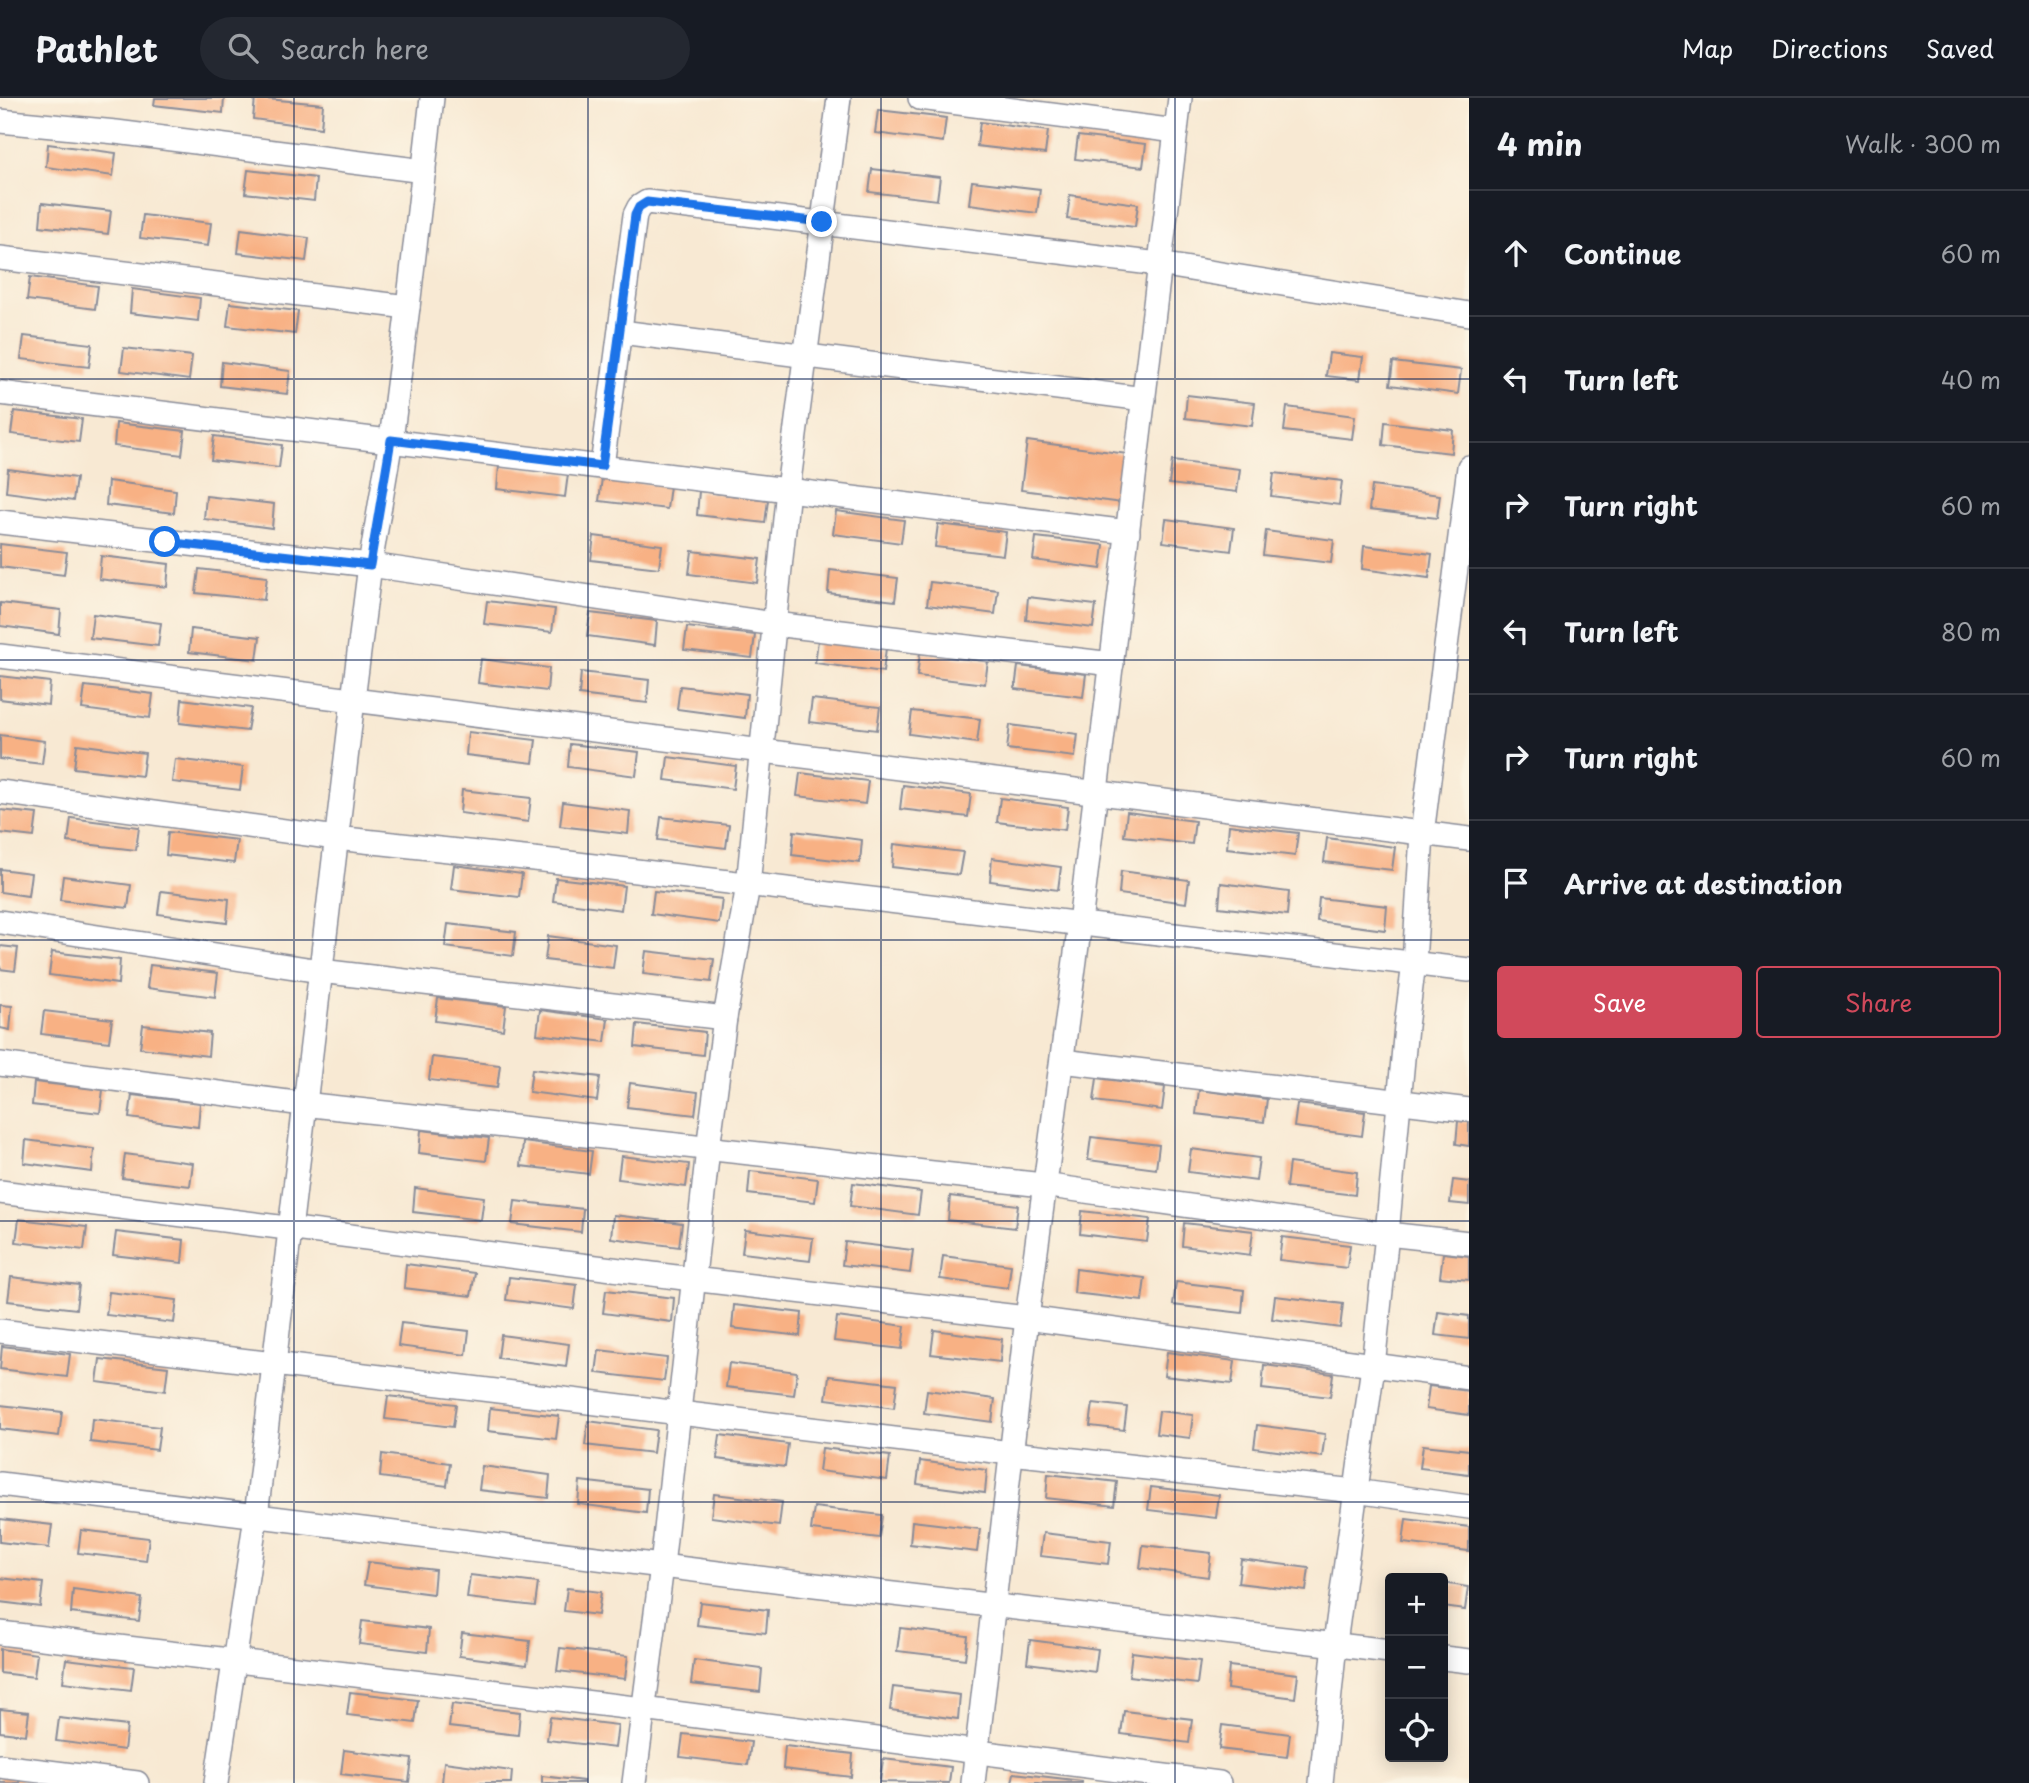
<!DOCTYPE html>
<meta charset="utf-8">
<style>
:root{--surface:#171b24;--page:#242831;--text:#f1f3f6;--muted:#9ea1a6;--line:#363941;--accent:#d1495b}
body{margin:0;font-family:"Playpen Sans",sans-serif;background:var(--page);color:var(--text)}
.controls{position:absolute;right:21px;bottom:21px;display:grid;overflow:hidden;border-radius:7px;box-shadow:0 4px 18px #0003}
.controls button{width:63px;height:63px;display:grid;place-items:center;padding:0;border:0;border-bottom:2px solid var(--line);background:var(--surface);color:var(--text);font:35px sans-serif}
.stop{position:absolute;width:21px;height:21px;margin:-16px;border:5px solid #1a73e8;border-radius:50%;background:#fff}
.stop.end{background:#1a73e8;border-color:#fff;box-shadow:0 2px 7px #0008}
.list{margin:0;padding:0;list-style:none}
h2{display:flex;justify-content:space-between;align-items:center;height:91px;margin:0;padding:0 28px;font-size:30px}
h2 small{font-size:23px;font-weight:400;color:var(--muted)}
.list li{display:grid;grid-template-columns:46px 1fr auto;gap:21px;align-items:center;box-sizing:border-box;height:126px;padding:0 28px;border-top:2px solid var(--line)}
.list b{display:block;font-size:26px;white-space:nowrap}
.list em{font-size:23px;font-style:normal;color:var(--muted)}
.actions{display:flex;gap:14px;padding:21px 28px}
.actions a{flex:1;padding:16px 0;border:2px solid var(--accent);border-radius:7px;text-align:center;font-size:24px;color:var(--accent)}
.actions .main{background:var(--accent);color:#fff}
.icon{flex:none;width:38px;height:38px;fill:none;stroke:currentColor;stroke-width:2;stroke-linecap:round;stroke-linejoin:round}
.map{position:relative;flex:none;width:1469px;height:1685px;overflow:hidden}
header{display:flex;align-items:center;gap:42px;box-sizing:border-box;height:98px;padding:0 35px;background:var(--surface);border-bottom:2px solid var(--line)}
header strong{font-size:33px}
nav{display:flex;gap:38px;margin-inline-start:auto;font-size:24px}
.search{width:490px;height:63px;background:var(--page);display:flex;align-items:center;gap:18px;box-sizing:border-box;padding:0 24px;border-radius:38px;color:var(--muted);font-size:26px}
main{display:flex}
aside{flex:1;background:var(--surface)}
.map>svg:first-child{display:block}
.building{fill:#f8b184}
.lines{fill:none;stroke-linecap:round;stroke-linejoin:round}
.minor-casing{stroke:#8a8c98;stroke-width:26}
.minor{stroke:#fff;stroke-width:23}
.route{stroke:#1a73e8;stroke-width:9}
.grid{fill:none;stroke:#1b2f5e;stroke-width:2;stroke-opacity:0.55}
</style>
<header>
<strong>Pathlet</strong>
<div class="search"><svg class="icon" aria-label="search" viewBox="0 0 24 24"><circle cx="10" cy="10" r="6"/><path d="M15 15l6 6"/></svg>Search here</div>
<nav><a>Map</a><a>Directions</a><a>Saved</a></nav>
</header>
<main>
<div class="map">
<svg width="1469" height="1685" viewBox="0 0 1469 1685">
<rect width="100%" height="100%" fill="#fcf5e5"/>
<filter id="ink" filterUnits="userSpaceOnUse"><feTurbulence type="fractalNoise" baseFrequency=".0143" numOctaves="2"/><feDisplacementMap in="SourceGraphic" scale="14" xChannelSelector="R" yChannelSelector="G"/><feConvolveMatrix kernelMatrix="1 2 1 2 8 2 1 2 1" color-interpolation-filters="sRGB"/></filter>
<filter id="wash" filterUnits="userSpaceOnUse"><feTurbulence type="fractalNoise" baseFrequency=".00686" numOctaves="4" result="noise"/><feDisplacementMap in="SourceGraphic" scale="28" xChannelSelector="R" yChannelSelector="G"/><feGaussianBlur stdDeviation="1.57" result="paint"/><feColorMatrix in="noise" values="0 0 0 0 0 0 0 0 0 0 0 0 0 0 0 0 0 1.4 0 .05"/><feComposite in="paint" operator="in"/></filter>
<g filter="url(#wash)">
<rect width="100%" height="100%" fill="#f8e9d3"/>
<g id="blocks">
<g class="building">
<path d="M155 0H224L223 15 154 7Z"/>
<path d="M255 0 323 6 321 30 253 21Z"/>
<path d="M878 12 946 20 943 44 875 35Z"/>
<path d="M980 24 1048 33 1045 56 977 48Z"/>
<path d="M1078 38 1146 46 1143 69 1075 61Z"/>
<path d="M48 46 116 55 113 78 46 69Z"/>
<path d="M872 71 940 79 937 102 869 94Z"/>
<path d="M248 72 316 80 314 103 245 95Z"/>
<path d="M972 83 1040 91 1037 115 969 106Z"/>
<path d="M1070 97 1138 106 1135 129 1067 121Z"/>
<path d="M42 105 111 113 108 136 40 128Z"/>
<path d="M143 117 211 125 208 148 140 140Z"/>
<path d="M241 131 309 140 306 163 238 155Z"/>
<path d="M30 179 98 188 95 211 27 202Z"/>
<path d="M132 191 200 200 198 223 130 215Z"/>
<path d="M230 205 298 213 295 236 227 228Z"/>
<path d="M24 238 92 246 89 269 21 261Z"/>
<path d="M124 250 192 258 189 282 121 273Z"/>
<path d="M1329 255 1363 259 1360 282 1326 278Z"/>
<path d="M222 264 290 273 287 296 220 288Z"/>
<path d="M1393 264 1461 272 1458 296 1390 287Z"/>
<path d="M1187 297 1255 305 1252 328 1185 320Z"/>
<path d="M1287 309 1355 318 1352 341 1284 333Z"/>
<path d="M14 313 82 321 79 344 11 336Z"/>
<path d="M1385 324 1453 332 1451 355 1383 347Z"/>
<path d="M116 325 185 333 182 357 114 348Z"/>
<path d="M214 338 282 347 279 370 211 362Z"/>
<path d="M1027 343 1128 356 1122 405 1021 392Z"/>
<path d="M1172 363 1240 371 1237 394 1169 386Z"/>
<path d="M499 368 568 376 565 399 497 391Z"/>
<path d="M8 371 76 380 73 403 6 394Z"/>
<path d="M1274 375 1342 383 1339 407 1271 398Z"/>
<path d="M602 380 670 388 667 411 599 403Z"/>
<path d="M108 383 176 392 174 415 106 407Z"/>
<path d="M1372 388 1440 397 1437 420 1369 412Z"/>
<path d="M699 393 768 402 765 425 697 417Z"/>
<path d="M206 398 274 406 272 430 204 421Z"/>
<path d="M836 413 904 422 901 445 833 436Z"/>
<path d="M1166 421 1234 430 1231 453 1163 444Z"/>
<path d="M938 426 1006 434 1003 457 935 449Z"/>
<path d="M1266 433 1334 442 1331 465 1263 457Z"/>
<path d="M594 438 662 447 659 470 591 462Z"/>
<path d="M1036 439 1104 447 1101 471 1033 462Z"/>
<path d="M0 446 67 454 64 477 0 469Z"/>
<path d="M1364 448 1432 456 1429 480 1362 471Z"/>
<path d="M692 453 760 461 757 485 689 476Z"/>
<path d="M101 458 169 466 167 489 99 481Z"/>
<path d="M199 471 267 479 264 502 196 495Z"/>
<path d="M830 472 898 480 895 503 828 495Z"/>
<path d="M930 484 998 492 995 516 927 507Z"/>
<path d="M1028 499 1096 507 1093 530 1026 522Z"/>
<path d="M487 503 555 511 552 534 484 526Z"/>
<path d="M0 505 61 512 59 536 0 528Z"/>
<path d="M590 515 657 523 655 547 587 538Z"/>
<path d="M93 516 161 525 158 548 90 540Z"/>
<path d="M687 529 755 537 752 560 684 552Z"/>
<path d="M191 531 260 539 257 562 189 554Z"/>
<path d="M818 542 886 550 883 574 815 565Z"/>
<path d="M920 555 988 563 985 586 917 578Z"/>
<path d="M481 561 549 570 547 593 478 585Z"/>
<path d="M1018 568 1086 576 1083 599 1015 591Z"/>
<path d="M581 574 649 582 647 605 579 597Z"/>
<path d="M0 578 50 584 48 607 0 601Z"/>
<path d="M85 588 153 596 150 620 82 611Z"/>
<path d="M680 588 747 596 745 620 677 611Z"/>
<path d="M182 601 251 610 247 633 180 625Z"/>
<path d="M812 601 880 609 877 632 809 624Z"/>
<path d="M912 613 980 621 977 645 909 636Z"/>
<path d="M1010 627 1078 636 1075 659 1007 651Z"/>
<path d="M468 634 536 642 533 665 466 657Z"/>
<path d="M0 637 45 643 42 666 0 661Z"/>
<path d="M77 646 145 655 142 678 74 670Z"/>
<path d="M570 646 639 654 636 678 568 669Z"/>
<path d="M668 659 736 668 733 691 665 682Z"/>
<path d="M175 661 243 669 240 692 172 684Z"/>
<path d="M800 675 868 683 865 706 797 698Z"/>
<path d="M903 687 971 696 968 719 900 711Z"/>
<path d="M462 692 531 700 528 724 460 715Z"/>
<path d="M1000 700 1068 709 1065 732 997 724Z"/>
<path d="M563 704 630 713 628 736 560 728Z"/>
<path d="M0 712 37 716 34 739 0 735Z"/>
<path d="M1127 714 1195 723 1192 746 1124 738Z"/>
<path d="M661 719 729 727 726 750 658 742Z"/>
<path d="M71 720 139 729 136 752 68 744Z"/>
<path d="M1229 727 1298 735 1295 758 1227 750Z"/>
<path d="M794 733 862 742 860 765 792 757Z"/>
<path d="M168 734 237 742 234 765 166 757Z"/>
<path d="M1327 740 1395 749 1392 772 1324 764Z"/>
<path d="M894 746 963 754 959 777 892 769Z"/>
<path d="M992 760 1061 769 1058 792 990 783Z"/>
<path d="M454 767 522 776 519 799 451 791Z"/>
<path d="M0 771 31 775 28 798 0 794Z"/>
<path d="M1121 773 1189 782 1186 805 1119 796Z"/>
<path d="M63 778 131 787 128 810 60 802Z"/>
<path d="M556 780 624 788 621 812 553 803Z"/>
<path d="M1221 785 1289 794 1287 817 1219 809Z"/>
<path d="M161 793 229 801 227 825 158 816Z"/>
<path d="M654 793 722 801 719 825 651 816Z"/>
<path d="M1319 800 1387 808 1385 832 1317 823Z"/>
<path d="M448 826 516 834 513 858 445 849Z"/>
<path d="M548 838 616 847 613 870 545 862Z"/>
<path d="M0 848 18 850 15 873 0 871Z"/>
<path d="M646 853 714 861 711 884 643 876Z"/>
<path d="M52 854 120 862 118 886 49 877Z"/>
<path d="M150 867 218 875 215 899 147 890Z"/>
<path d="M438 900 506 908 503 932 435 923Z"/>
<path d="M0 907 12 908 10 932 0 930Z"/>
<path d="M540 912 608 921 605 944 537 936Z"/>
<path d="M44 913 112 921 109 944 41 936Z"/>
<path d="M637 926 705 934 703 957 635 949Z"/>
<path d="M143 927 210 935 208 958 140 950Z"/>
<path d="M432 959 500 967 497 990 429 982Z"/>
<path d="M532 971 600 979 597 1003 529 994Z"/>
<path d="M1097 980 1165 989 1162 1012 1094 1003Z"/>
<path d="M34 984 103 992 100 1015 32 1007Z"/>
<path d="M630 985 698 994 695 1017 627 1009Z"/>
<path d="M1199 992 1267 1001 1264 1024 1196 1016Z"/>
<path d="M132 997 200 1005 198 1029 129 1020Z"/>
<path d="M1297 1006 1365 1014 1362 1038 1294 1029Z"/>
<path d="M1458 1023 1469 1024V1048L1456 1046Z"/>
<path d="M421 1032 489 1040 486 1063 419 1055Z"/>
<path d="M1091 1039 1159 1047 1156 1071 1088 1062Z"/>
<path d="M26 1042 94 1051 92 1074 24 1065Z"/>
<path d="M523 1044 592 1053 589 1076 521 1068Z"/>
<path d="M1191 1051 1259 1060 1256 1083 1188 1074Z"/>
<path d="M125 1056 193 1065 190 1088 122 1080Z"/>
<path d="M621 1058 689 1066 686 1089 618 1081Z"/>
<path d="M1289 1065 1357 1074 1355 1097 1286 1089Z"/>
<path d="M750 1073 818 1081 815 1104 748 1096Z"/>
<path d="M1453 1082 1469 1084V1107L1450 1105Z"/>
<path d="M853 1085 921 1094 918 1117 850 1108Z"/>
<path d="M415 1090 484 1099 481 1122 413 1114Z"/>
<path d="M950 1098 1018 1107 1015 1130 948 1122Z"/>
<path d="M515 1103 583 1111 581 1134 512 1126Z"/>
<path d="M1082 1113 1150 1121 1147 1144 1080 1136Z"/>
<path d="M613 1117 682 1125 679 1149 611 1140Z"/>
<path d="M19 1121 87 1129 84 1152 16 1144Z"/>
<path d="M1184 1125 1253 1133 1250 1157 1182 1148Z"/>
<path d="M745 1132 813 1140 810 1163 742 1155Z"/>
<path d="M116 1134 184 1142 182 1165 113 1157Z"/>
<path d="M1282 1139 1350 1147 1347 1170 1279 1162Z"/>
<path d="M845 1144 913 1152 910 1175 842 1167Z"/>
<path d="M1443 1155 1469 1158V1182L1440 1179Z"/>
<path d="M943 1158 1011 1167 1008 1190 940 1181Z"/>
<path d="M406 1166 475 1175 471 1198 404 1190Z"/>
<path d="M1076 1171 1145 1180 1142 1203 1074 1195Z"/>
<path d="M11 1179 79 1187 76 1211 8 1203Z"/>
<path d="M509 1179 577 1187 574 1211 506 1202Z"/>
<path d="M1176 1184 1244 1192 1242 1215 1173 1207Z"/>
<path d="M606 1192 674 1200 672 1224 603 1215Z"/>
<path d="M109 1194 177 1202 174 1225 106 1217Z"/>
<path d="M1275 1198 1343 1206 1340 1230 1272 1221Z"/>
<path d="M734 1207 802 1215 800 1238 732 1230Z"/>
<path d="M1438 1214 1469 1218V1241L1435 1237Z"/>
<path d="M837 1219 905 1228 902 1251 834 1243Z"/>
<path d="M401 1225 469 1233 466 1257 398 1248Z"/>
<path d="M934 1232 1002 1241 1000 1264 931 1256Z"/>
<path d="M501 1237 569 1246 566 1269 498 1260Z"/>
<path d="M2 1248 70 1256 67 1279 0 1271Z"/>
<path d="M599 1252 667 1260 664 1283 596 1275Z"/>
<path d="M1167 1254 1235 1263 1232 1286 1164 1278Z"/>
<path d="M100 1261 168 1269 165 1293 97 1284Z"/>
<path d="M729 1265 797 1274 794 1297 726 1289Z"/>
<path d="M1264 1267 1333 1276 1330 1299 1262 1291Z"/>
<path d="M829 1278 897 1286 894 1310 826 1301Z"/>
<path d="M1429 1288 1469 1293V1317L1426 1311Z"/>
<path d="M927 1292 995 1301 992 1324 924 1315Z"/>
<path d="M388 1298 456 1306 453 1329 385 1321Z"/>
<path d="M1093 1305 1127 1309 1124 1332 1090 1328Z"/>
<path d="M0 1307 62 1314 59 1338 0 1331Z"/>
<path d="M490 1310 559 1318 556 1341 488 1333Z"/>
<path d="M1159 1313 1193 1317 1190 1340 1156 1336Z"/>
<path d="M92 1321 160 1329 157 1352 90 1344Z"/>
<path d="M588 1323 656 1332 653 1355 585 1347Z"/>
<path d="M1257 1327 1325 1336 1322 1359 1254 1350Z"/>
<path d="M720 1337 788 1346 785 1369 717 1361Z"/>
<path d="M1423 1347 1469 1352V1376L1420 1370Z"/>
<path d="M822 1350 890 1358 887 1382 819 1373Z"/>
<path d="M382 1356 450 1365 447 1388 380 1379Z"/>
<path d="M920 1363 987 1372 985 1395 917 1386Z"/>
<path d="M482 1368 550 1377 548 1400 479 1392Z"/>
<path d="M1048 1376 1117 1384 1114 1408 1046 1400Z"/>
<path d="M580 1383 648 1391 646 1415 578 1406Z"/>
<path d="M1151 1389 1219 1397 1216 1420 1148 1412Z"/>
<path d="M714 1396 782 1404 779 1428 711 1419Z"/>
<path d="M814 1409 882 1417 879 1440 811 1432Z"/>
<path d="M0 1421 52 1427 49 1450 0 1444Z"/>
<path d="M1406 1421 1469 1429V1453L1403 1445Z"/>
<path d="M912 1423 980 1431 977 1454 910 1446Z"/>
<path d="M81 1432 149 1440 146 1463 78 1455Z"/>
<path d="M1043 1435 1111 1443 1108 1466 1040 1458Z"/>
<path d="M1143 1447 1211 1455 1208 1479 1140 1470Z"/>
<path d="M1241 1461 1309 1470 1306 1493 1238 1485Z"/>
<path d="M368 1464 435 1472 433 1496 364 1487Z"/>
<path d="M470 1477 538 1485 535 1508 467 1500Z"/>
<path d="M0 1480 43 1485 40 1509 0 1504Z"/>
<path d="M1443 1485 1468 1489 1465 1512 1443 1509Z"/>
<path d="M567 1490 601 1494 598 1517 564 1513Z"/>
<path d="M73 1491 142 1500 139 1523 71 1515Z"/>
<path d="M700 1504 768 1512 766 1535 697 1527Z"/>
<path d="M362 1523 429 1531 427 1554 359 1546Z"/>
<path d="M900 1530 968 1538 965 1561 897 1553Z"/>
<path d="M462 1535 530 1543 527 1567 459 1558Z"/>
<path d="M1030 1542 1098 1551 1095 1574 1027 1565Z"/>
<path d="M560 1550 628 1558 625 1581 557 1573Z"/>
<path d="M0 1551 37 1556 34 1579 0 1575Z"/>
<path d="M1132 1554 1200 1563 1197 1586 1129 1578Z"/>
<path d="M66 1561 134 1569 131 1592 63 1584Z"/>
<path d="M694 1562 762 1571 760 1594 691 1586Z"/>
<path d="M1229 1568 1298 1576 1295 1600 1227 1591Z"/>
<path d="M893 1589 960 1597 958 1621 890 1612Z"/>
<path d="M350 1594 418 1602 415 1625 347 1617Z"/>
<path d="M452 1606 520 1614 518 1637 449 1629Z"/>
<path d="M0 1611 29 1614 26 1637 0 1634Z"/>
<path d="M1124 1613 1192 1621 1189 1645 1121 1636Z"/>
<path d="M550 1619 618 1627 615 1650 547 1642Z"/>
<path d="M59 1620 127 1628 124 1652 56 1643Z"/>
<path d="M1222 1627 1290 1636 1287 1659 1219 1651Z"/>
<path d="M683 1636 751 1644 748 1667 680 1659Z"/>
<path d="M785 1648 853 1656 851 1679 783 1671Z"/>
<path d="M344 1652 412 1661 409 1684 341 1676Z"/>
<path d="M883 1661 951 1669 949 1685 880 1684Z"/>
<path d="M444 1664 512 1673 511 1685H442Z"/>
<path d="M1014 1675 1082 1683V1685H1012Z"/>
<path d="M0 1677 21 1680 20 1685H0Z"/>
<path d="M542 1678 583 1683V1685H542Z"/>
</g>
</g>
</g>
<g filter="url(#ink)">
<use href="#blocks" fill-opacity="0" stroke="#8a8c98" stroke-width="2"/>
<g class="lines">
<defs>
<g id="minor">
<path d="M920 0 1176 33"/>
<path d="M0 23 116 34 424 73"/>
<path d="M0 160 408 209"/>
<path d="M621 234 1144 301"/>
<path d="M0 295 1128 434"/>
<path d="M602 368 635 117 639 109 647 104 1159 166 1469 216"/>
<path d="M0 424 370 467 774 526 1112 566"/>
<path d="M0 558 1469 741"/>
<path d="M0 694 336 740 552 763 1469 872"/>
<path d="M0 824 320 873 725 920"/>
<path d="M1062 963 1469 1012"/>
<path d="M0 966 303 1006 1043 1087 1387 1136 1469 1145"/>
<path d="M0 1094 692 1181 1027 1220 1469 1280"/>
<path d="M0 1233 1011 1355 1355 1393 1469 1409"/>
<path d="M0 1386 815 1487 1390 1553"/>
<path d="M0 1535 643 1611 1219 1685"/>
<path d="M1443 1560 1469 1563"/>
<path d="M0 1668 137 1685"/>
<path d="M216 1685 256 1418 353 602 370 467 391 342 408 209 432 0"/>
<path d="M634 1685 662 1468 708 1051 725 920 748 787 788 391 839 0"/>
<path d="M973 1685 1027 1220 1080 825 1180 0"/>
<path d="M1321 1685 1335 1545 1373 1268 1387 1136 1406 928 1414 865 1422 736 1469 369"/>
</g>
</defs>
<use href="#minor" class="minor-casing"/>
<use href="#minor" class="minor"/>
</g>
</g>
<g class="lines" filter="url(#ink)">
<path class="route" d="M165 444 370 467 391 342 602 368 635 117 639 109 647 104 822 124"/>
</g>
<path class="grid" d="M294 0V1685M588 0V1685M881 0V1685M1175 0V1685M0 281H1469M0 562H1469M0 842H1469M0 1123H1469M0 1404H1469"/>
</svg>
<div class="controls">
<button>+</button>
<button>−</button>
<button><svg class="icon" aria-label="locate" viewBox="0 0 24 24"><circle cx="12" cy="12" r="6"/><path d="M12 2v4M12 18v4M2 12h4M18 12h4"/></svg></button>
</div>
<div class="stop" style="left:165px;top:444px"></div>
<div class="stop end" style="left:822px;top:124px"></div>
</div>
<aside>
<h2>4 min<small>Walk · 300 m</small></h2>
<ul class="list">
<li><svg class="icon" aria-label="ahead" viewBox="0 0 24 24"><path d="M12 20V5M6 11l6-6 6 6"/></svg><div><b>Continue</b></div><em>60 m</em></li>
<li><svg class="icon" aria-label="left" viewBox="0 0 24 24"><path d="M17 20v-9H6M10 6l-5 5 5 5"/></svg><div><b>Turn left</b></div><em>40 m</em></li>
<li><svg class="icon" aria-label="right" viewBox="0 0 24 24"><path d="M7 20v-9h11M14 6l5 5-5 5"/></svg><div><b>Turn right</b></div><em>60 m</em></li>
<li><svg class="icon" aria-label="left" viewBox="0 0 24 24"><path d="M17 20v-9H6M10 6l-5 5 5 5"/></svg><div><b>Turn left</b></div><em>80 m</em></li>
<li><svg class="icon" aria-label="right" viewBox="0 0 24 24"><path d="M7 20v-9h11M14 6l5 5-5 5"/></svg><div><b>Turn right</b></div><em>60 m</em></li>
<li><svg class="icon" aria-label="arrive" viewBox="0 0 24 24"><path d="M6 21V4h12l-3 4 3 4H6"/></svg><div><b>Arrive at destination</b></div></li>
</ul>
<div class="actions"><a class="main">Save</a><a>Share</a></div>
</aside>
</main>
